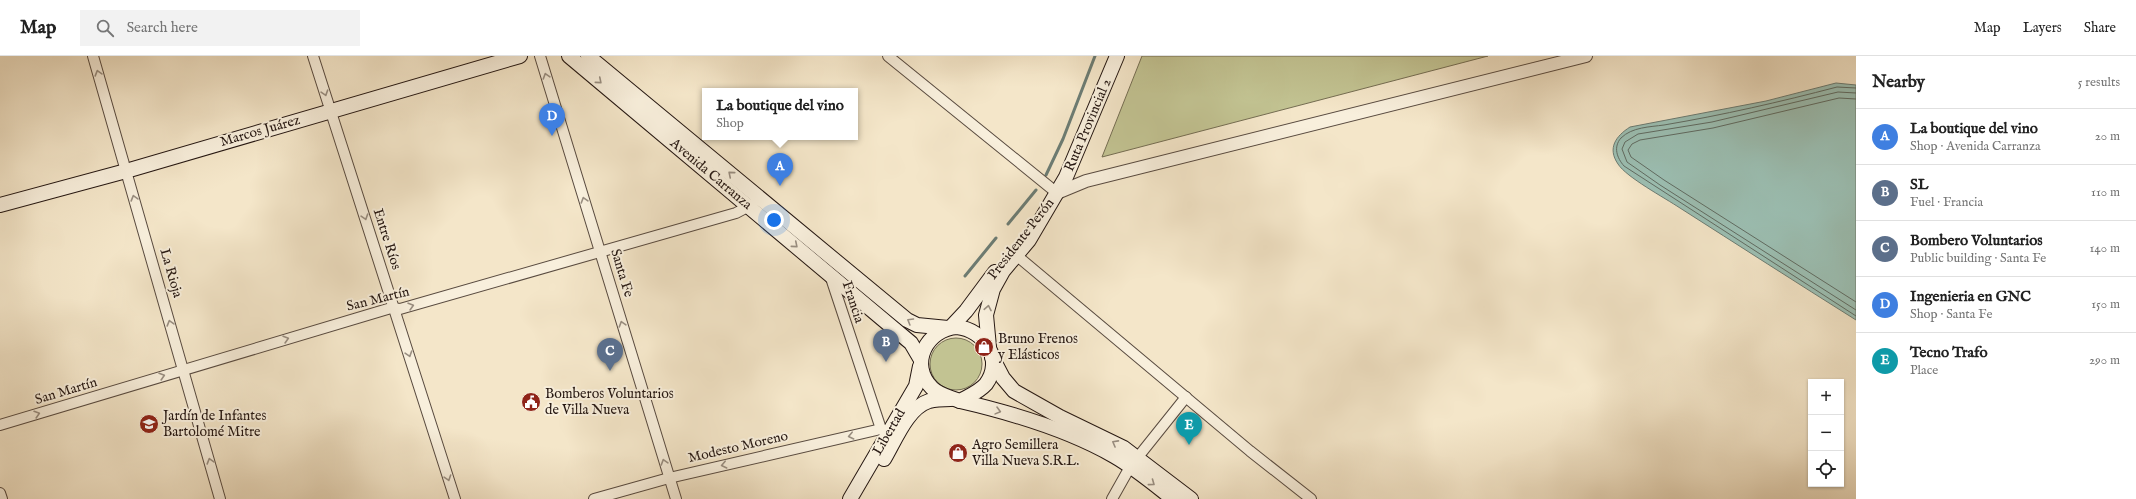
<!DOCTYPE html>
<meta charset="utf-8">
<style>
:root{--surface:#fff;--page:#f2f2f2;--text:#222;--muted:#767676;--line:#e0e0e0;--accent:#0b8043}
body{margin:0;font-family:"IM FELL English",serif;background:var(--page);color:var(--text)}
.controls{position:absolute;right:12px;bottom:12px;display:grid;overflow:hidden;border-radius:0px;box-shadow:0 1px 3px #0004}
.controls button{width:36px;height:36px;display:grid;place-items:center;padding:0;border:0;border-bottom:1px solid var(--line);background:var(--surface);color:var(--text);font:20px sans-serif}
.you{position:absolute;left:774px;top:164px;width:14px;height:14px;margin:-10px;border:3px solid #fff;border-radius:50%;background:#1a73e8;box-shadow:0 0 0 6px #1a73e833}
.badge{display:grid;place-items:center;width:26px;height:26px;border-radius:50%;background:var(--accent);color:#fff;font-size:13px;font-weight:700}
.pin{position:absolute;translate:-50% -33px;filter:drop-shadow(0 1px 2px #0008)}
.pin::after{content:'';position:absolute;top:21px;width:14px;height:12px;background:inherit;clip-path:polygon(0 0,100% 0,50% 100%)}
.popup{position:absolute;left:702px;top:32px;width:156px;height:52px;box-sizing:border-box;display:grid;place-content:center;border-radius:0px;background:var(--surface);filter:drop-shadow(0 1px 3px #0005);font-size:13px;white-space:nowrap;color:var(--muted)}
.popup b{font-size:15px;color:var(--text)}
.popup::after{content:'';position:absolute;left:50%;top:100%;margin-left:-8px;border:8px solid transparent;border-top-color:var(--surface)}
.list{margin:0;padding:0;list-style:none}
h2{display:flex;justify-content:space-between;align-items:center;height:52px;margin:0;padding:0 16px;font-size:17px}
h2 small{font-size:13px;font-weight:400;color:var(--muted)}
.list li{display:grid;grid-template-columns:26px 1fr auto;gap:12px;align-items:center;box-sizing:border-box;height:56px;padding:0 16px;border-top:1px solid var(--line)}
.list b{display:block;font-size:15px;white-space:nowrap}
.list p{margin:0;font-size:13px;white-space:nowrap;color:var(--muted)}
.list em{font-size:13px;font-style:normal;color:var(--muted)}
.icon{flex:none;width:22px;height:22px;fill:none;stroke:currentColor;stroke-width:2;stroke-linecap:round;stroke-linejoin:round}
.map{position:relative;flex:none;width:1856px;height:443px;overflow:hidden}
header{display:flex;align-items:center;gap:24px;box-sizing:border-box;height:56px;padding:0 20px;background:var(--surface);border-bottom:1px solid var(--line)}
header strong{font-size:19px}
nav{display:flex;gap:22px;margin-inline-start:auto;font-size:14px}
.search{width:280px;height:36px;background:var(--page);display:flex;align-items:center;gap:10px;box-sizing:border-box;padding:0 14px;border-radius:0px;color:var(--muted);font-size:15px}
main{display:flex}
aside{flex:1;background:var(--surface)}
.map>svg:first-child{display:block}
.green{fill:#c2c392;stroke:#746d52}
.water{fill:#9cc0b4;stroke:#6c7c73}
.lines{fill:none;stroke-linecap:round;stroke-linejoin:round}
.shore{stroke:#606c63;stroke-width:1}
.stream{stroke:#6c7c73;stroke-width:3}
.minor-casing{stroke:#594b40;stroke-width:12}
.tertiary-casing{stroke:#594b40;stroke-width:14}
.secondary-casing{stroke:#251712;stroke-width:16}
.minor{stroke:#f8efdc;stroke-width:10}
.tertiary{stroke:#f8efdc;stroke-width:12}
.secondary{stroke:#f8efdc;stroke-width:14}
.oneway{stroke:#998e81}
.labels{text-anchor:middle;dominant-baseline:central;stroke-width:4;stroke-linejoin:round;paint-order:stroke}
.street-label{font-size:14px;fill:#251712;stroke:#f8efdc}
.poi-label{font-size:14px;fill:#251712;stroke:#f8efdc;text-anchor:start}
</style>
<header>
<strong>Map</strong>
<div class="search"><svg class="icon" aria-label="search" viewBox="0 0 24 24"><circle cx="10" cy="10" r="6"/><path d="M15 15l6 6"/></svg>Search here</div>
<nav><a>Map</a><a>Layers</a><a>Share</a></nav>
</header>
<main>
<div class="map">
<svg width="1856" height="443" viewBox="0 0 1856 443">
<rect width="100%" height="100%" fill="#f4e6c9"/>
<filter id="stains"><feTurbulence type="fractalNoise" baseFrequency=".005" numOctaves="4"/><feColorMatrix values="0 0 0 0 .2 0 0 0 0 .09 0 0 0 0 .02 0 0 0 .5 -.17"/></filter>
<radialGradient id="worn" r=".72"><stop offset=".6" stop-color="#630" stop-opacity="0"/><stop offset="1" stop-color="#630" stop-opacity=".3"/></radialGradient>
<g class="green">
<path d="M1142 0H1488L1102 101Z"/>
<circle cx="956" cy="308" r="26"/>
</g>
<path class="water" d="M1836 27 1856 29V264C1797 227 1738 189 1680 152 1665 142 1626 121 1618 108 1607 92 1616 80 1630 71L1766 45Z"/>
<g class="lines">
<g class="shore">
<path d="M1856 32 1837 31C1780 46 1723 59 1664 69 1650 71 1632 71 1621 82 1613 91 1617 102 1624 110L1856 260"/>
<path d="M1856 37 1838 36 1712 66 1638 78 1625 86 1622 93 1627 106 1660 129 1856 254"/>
<path d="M1856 43 1839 42 1713 72 1640 84 1632 88 1628 94 1631 101 1664 124 1856 246"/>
</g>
<g class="stream">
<path d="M1046 119 1063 83 1095 0"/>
<path d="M1008 168 1036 134"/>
<path d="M965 220 996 182"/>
</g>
<defs>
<g id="minor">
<path d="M93 0 220 443"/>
<path d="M313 0 455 443"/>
<path d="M540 0 676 443"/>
<path d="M888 0 1057 137"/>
<path d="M1016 199 1250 395 1311 443"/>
<path d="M830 219 881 373"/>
<path d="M0 369 391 252 400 253 736 157 753 148"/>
<path d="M0 437 2 443"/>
<path d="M594 443 669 422 881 373 888 378"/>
<path d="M1112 443 1130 411 1186 341"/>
</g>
<path id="tertiary" d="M1057 137 1086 125 1586 0"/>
<g id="secondary">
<path d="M569 0 911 287 921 304"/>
<path d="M588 0 907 264 917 269 948 272"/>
<path d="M0 149 126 115 520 0"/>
<path d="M951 271 966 255 995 216"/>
<path d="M957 271C984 274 1004 303 986 328 979 336 969 340 960 345 950 341 940 340 932 332 908 308 927 273 957 271Z"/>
<path d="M989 291 986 259 993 233 1003 215 1029 184 1066 121 1117 0"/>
<path d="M992 301 1003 322 1014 335 1060 361 1124 392 1191 443"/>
<path d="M960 345C1012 357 1067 373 1114 400 1135 412 1154 428 1173 443"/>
<path d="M884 403C895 385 907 352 929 345 936 343 944 343 951 343"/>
<path d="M850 443 916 330 920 310"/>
</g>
</defs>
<use href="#minor" class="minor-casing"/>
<use href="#tertiary" class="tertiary-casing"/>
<use href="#secondary" class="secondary-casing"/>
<use href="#minor" class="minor"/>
<use href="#tertiary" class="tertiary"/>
<use href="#secondary" class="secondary"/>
</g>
<defs><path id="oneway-chevron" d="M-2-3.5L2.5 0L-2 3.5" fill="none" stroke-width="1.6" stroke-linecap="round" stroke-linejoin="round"/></defs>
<g class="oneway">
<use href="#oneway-chevron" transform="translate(98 17) rotate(-106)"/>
<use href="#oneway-chevron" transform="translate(546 20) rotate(-107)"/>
<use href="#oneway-chevron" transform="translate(599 25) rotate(40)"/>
<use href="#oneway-chevron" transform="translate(325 37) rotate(72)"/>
<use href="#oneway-chevron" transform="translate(731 118) rotate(-140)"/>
<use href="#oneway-chevron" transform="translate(134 142) rotate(-106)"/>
<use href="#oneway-chevron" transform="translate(584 144) rotate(-107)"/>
<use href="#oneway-chevron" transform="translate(365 161) rotate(72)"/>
<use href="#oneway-chevron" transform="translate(795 189) rotate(40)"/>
<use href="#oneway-chevron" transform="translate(411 250) rotate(-16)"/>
<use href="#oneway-chevron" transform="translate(988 252) rotate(-79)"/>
<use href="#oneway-chevron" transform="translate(910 265) rotate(-149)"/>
<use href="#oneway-chevron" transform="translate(170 267) rotate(-106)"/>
<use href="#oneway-chevron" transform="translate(622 268) rotate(-107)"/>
<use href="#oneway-chevron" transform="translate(286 283) rotate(-16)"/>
<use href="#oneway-chevron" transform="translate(409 298) rotate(72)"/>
<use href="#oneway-chevron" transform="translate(162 320) rotate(-17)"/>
<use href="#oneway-chevron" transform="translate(998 355) rotate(15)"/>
<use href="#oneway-chevron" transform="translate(37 358) rotate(-17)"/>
<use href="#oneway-chevron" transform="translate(851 380) rotate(167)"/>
<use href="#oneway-chevron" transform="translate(1115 387) rotate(-151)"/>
<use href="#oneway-chevron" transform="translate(210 405) rotate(-106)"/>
<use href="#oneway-chevron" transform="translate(664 406) rotate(-107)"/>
<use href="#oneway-chevron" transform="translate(724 409) rotate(167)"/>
<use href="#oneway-chevron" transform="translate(448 422) rotate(72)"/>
<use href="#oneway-chevron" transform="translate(1152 427) rotate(36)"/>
</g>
<defs>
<symbol id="shop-disc" viewBox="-11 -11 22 22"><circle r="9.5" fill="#8f2418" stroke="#f8efdc"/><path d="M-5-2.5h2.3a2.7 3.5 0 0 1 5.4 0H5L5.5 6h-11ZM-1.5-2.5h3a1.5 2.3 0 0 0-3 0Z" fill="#fff"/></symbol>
<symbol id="civic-disc" viewBox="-11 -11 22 22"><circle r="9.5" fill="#8f2418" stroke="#f8efdc"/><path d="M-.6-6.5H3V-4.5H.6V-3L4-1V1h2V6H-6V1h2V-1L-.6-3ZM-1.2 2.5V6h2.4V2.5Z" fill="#fff"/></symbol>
<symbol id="school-disc" viewBox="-11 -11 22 22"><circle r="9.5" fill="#8f2418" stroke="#f8efdc"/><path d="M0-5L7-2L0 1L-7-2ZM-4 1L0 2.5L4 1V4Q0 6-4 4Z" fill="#fff"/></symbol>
</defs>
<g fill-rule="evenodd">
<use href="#shop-disc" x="973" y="280" width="22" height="22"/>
<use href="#civic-disc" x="520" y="335" width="22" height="22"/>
<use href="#school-disc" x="138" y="357" width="22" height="22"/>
<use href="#shop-disc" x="947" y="386" width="22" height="22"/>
</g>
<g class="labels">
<g class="street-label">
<text transform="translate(1088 69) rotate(-67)">Ruta Provincial 2</text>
<text transform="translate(260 75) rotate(-16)">Marcos Juárez</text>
<text transform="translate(711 118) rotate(40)">Avenida Carranza</text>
<text transform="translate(387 183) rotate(72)">Entre Ríos</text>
<text transform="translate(1021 183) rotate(-52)">Presidente Perón</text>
<text transform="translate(171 217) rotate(74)">La Rioja</text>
<text transform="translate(622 217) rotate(73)">Santa Fe</text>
<text transform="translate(378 243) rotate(-14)">San Martín</text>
<text transform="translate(853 246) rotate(72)">Francia</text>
<text transform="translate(66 335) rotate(-17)">San Martín</text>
<text transform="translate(889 376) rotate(-60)">Libertad</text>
<text transform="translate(738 391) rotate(-13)">Modesto Moreno</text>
</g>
<g class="poi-label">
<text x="998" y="283">Bruno Frenos<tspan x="998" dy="16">y Elásticos</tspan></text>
<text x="545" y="338">Bomberos Voluntarios<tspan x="545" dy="16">de Villa Nueva</tspan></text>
<text x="163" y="360">Jardín de Infantes<tspan x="163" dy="16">Bartolomé Mitre</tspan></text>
<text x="972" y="389">Agro Semillera<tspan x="972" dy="16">Villa Nueva S.R.L.</tspan></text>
</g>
</g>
<rect width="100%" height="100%" filter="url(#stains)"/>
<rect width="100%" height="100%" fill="url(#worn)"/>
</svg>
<div class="controls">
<button>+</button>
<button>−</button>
<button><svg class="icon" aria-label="locate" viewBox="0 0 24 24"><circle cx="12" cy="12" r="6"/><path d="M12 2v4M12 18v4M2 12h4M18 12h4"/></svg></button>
</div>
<div class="you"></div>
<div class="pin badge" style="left:780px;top:130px;background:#3f7fe0">A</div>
<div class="popup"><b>La boutique del vino</b>Shop</div>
<div class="pin badge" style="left:886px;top:306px;background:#5c6f8a">B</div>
<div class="pin badge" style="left:610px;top:315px;background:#5c6f8a">C</div>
<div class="pin badge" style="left:552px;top:80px;background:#3f7fe0">D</div>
<div class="pin badge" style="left:1189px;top:389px;background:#0f9aa8">E</div>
</div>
<aside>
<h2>Nearby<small>5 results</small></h2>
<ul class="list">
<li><span class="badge" style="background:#3f7fe0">A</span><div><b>La boutique del vino</b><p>Shop · Avenida Carranza</p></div><em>20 m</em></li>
<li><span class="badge" style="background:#5c6f8a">B</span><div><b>SL</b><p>Fuel · Francia</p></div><em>110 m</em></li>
<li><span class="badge" style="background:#5c6f8a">C</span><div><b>Bombero Voluntarios</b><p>Public building · Santa Fe</p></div><em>140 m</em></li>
<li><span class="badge" style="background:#3f7fe0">D</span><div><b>Ingenieria en GNC</b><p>Shop · Santa Fe</p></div><em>150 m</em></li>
<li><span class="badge" style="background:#0f9aa8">E</span><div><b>Tecno Trafo</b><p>Place</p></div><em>290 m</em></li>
</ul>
</aside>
</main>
